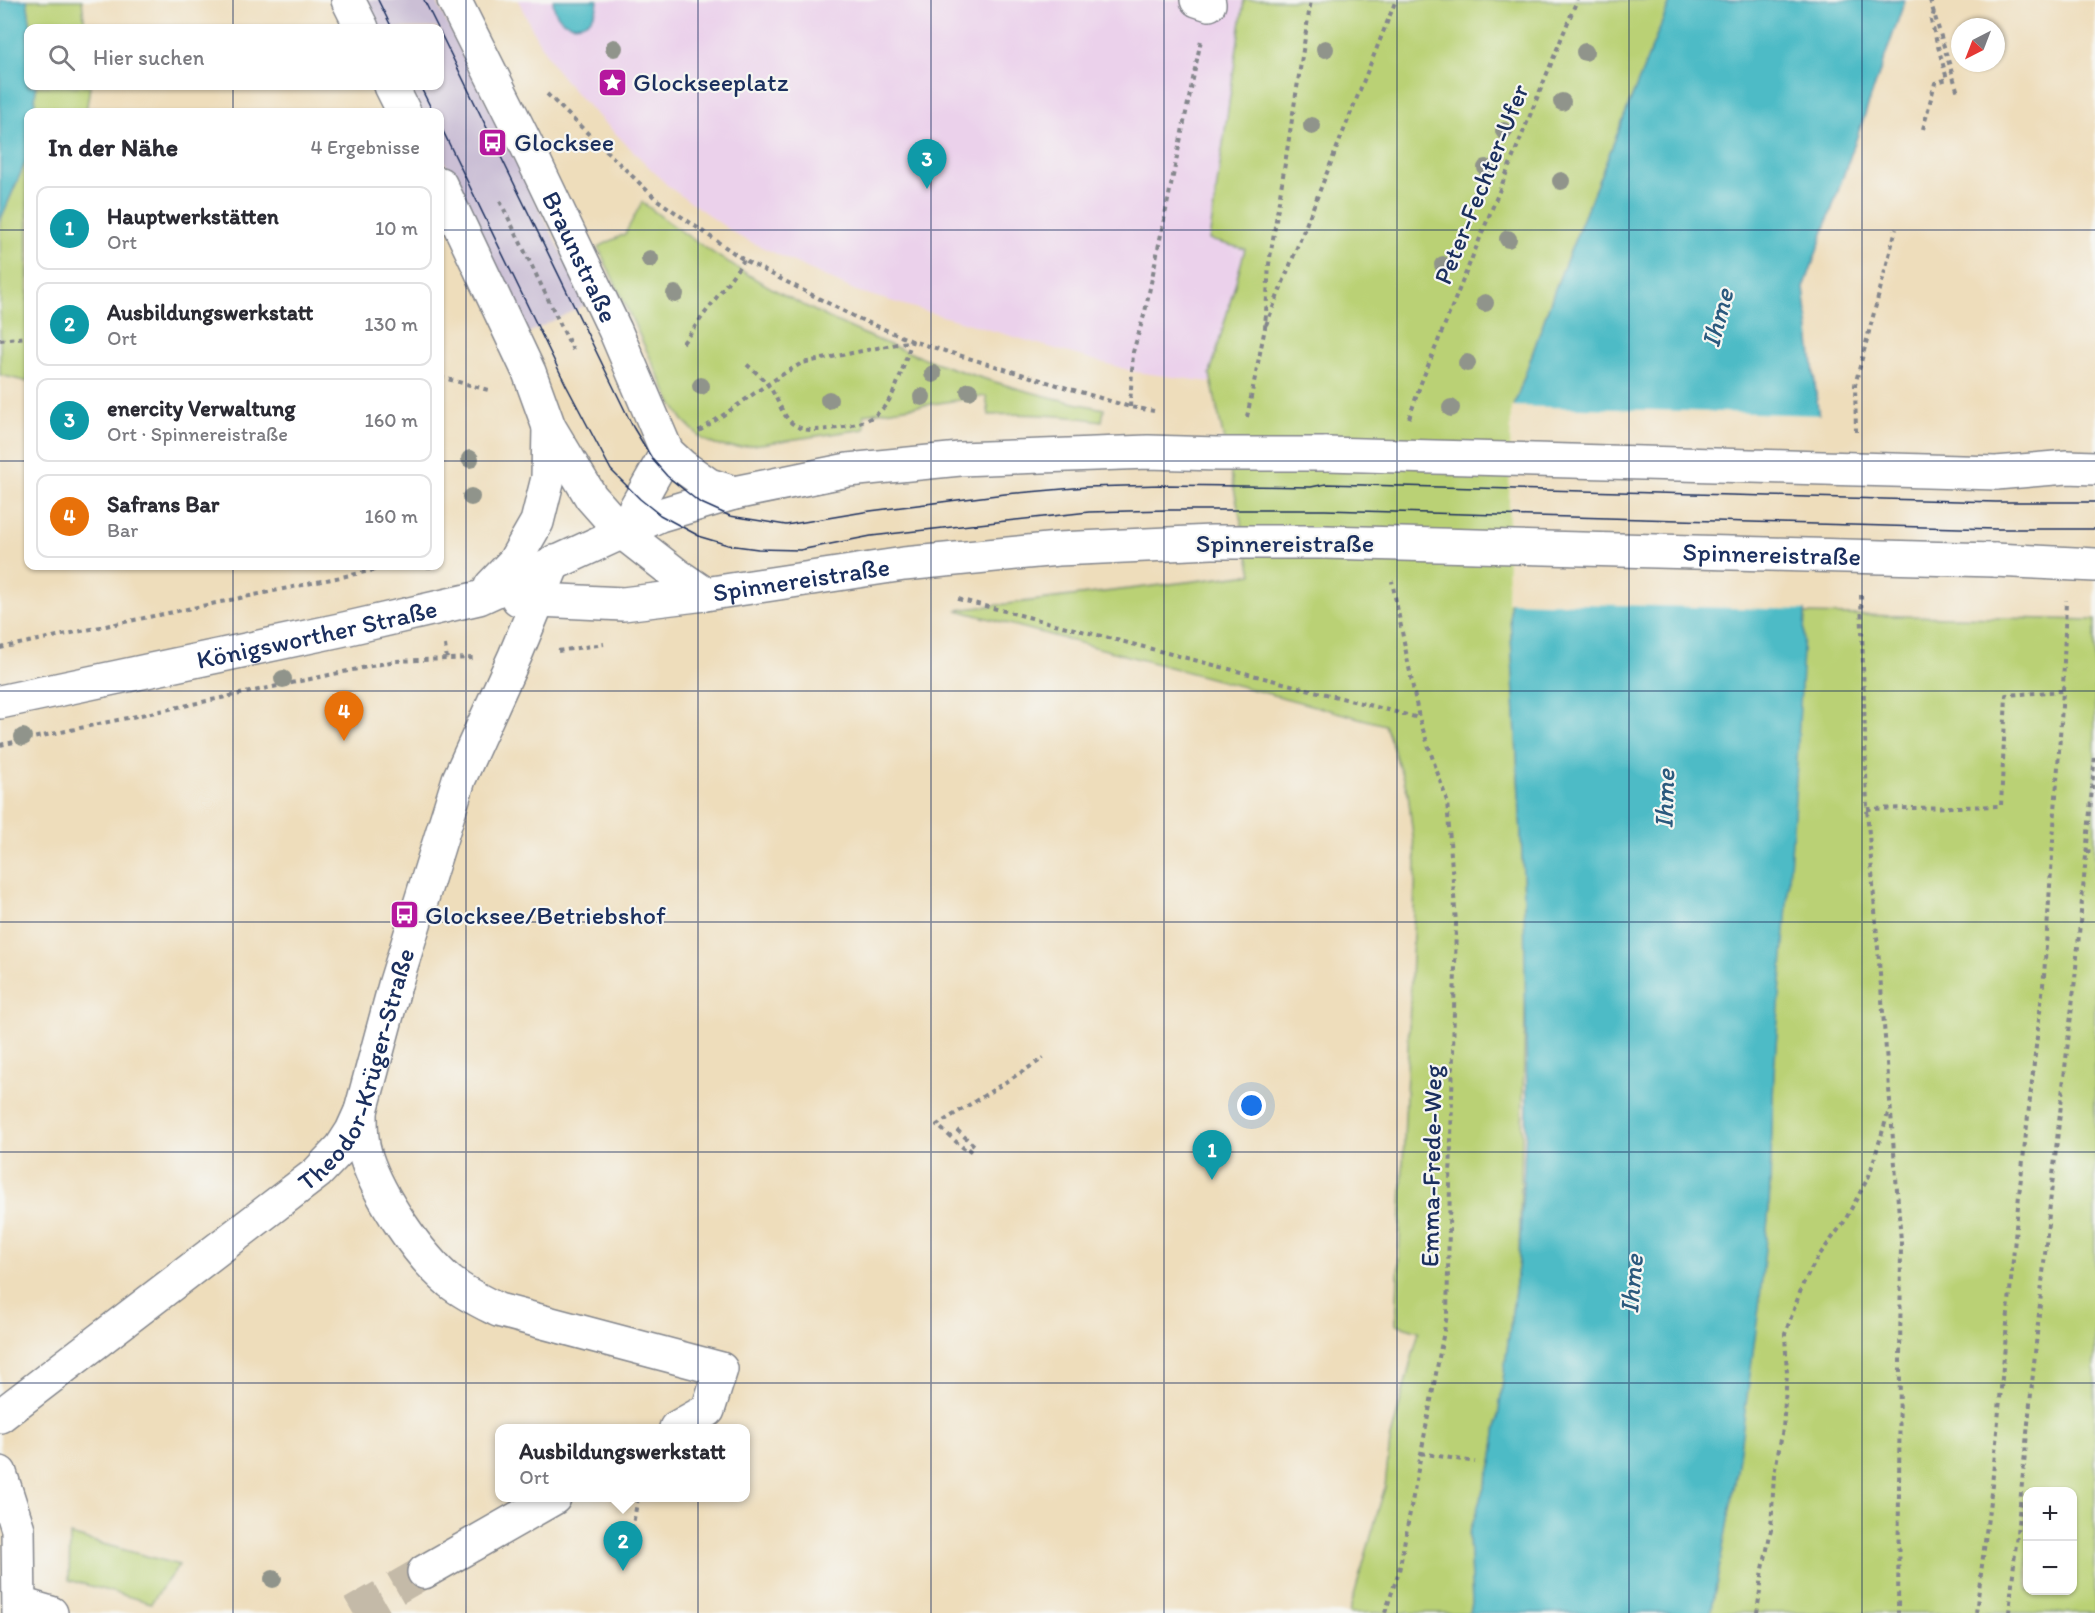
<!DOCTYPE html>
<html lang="de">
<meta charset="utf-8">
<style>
:root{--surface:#fff;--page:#f2f2f3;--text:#2b2b33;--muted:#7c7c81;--line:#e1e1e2;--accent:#b5179e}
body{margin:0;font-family:Itim,sans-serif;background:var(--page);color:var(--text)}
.controls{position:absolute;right:18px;bottom:18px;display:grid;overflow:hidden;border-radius:12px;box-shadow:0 2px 4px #0004}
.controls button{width:54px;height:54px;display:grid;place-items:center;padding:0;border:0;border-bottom:2px solid var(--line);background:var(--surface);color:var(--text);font:30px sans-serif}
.compass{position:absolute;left:1951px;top:18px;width:54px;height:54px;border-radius:50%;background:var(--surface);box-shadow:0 2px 4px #0004;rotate:222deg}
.you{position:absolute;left:1252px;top:1106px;width:21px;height:21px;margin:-15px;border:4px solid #fff;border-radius:50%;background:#1a73e8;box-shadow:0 0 0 9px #1a73e833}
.badge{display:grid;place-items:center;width:39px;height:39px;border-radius:50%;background:var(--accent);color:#fff;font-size:20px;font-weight:700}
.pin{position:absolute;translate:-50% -50px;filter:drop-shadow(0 2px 3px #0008)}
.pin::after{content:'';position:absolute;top:32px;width:21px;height:18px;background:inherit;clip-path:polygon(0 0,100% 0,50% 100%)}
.popup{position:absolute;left:495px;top:1424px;width:255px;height:78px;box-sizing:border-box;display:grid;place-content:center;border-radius:12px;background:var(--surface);filter:drop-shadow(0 2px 4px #0005);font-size:20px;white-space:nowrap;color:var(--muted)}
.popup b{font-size:22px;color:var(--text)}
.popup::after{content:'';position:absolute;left:50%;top:100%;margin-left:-12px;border:12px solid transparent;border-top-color:var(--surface)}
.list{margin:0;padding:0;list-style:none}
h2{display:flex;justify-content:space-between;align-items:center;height:78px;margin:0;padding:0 24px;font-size:26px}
h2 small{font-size:20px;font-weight:400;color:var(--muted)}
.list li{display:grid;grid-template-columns:39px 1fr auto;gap:18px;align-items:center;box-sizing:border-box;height:84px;margin:0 12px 12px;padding:0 12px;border:2px solid var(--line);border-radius:12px}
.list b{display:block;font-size:22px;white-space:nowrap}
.list p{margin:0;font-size:20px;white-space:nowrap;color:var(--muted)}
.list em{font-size:20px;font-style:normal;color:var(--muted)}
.icon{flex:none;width:33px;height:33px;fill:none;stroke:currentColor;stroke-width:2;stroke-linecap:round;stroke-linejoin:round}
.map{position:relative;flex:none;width:2095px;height:1613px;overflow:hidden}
.search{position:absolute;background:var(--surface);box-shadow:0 2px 4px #0004;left:24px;top:24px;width:420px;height:66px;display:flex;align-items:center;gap:15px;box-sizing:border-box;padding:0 21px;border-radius:12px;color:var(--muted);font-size:22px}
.panel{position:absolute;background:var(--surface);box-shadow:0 2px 4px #0004;left:24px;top:108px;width:420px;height:462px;border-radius:12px}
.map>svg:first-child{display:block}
.built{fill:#ebd1eb}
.industrial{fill:#cbbfd5}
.green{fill:#bad175;stroke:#6a806a;stroke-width:1.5;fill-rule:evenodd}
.water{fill:#4dbbc6;stroke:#347592;stroke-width:1.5}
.pier{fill:#edb}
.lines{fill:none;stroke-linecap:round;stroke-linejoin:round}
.minor-tunnel{stroke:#c4baa8;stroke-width:33;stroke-dasharray:33 16;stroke-linecap:butt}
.minor-casing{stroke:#84868c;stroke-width:36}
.path{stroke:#84868c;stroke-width:4;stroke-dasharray:4.5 4.5;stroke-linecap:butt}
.minor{stroke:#fff;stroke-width:33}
.tram{stroke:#1b2f5e;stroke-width:1.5}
.minor-bridge-casing{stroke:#84868c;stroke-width:36;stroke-linecap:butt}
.minor-bridge{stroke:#fff;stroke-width:33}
.tree{fill:#90948b}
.grid{fill:none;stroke:#1b2f5e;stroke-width:1.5;stroke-opacity:0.55}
.labels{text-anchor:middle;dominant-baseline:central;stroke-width:4.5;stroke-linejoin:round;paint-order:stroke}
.poi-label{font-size:26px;fill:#1b2f5e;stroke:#f6f6f2;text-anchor:start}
.street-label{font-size:26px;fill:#1b2f5e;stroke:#f6f6f2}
.water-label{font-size:27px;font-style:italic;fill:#2a597d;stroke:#f6f6f2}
</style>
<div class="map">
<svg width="2095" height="1613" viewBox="0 0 2095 1613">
<rect width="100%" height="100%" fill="#f6f6f2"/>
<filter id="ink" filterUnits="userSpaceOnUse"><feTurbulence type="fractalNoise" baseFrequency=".0167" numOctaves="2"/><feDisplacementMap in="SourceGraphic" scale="12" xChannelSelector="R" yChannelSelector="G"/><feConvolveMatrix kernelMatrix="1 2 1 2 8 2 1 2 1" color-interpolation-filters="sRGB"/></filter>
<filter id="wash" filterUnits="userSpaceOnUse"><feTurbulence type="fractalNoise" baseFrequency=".008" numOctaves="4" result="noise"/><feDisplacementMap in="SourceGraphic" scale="24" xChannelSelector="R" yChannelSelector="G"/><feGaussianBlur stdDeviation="1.35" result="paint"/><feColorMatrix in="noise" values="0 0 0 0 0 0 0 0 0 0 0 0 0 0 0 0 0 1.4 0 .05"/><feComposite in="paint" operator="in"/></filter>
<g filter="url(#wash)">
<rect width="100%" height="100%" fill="#edb"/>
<path class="built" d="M518 0H1244L1209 240 1245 249 1213 360 1216 361 1210 382 1135 372 856 291 738 236 669 187 578 96 555 68 536 37Z"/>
<path class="industrial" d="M364 0H436L587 304 528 333 440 153V112H420L406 86H440V28H378Z"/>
<g class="green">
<path d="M27 0H82L85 28H31Z"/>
<path d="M1244 0H1671L1555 289 1514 406 1510 615 1524 895 1526 975 1519 1259 1492 1463 1469 1534 1472 1603 1470 1613H1349L1385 1487 1390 1441 1419 1331 1396 1324 1416 864 1408 793 1385 725 957 610 1252 574 1210 374 1245 249 1209 240Z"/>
<path d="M36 86H90L86 112H34Z"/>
<path d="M28 156V382L0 375V221Z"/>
<path d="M642 202C775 307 938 376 1104 409L1102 421C1064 415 1028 413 989 415L986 396 864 414 865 429 739 447H727L715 445 702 439 683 420 671 402 598 247 625 234Z"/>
<path d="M1805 614 2095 620V1613H1711L1737 1471 1769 1209 1774 1072ZM2028 1492H2072V1590H2028Z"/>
<path d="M70 1535 179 1565 151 1603 69 1580Z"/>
</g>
<g class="water">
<path d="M0 0H27L31 28H28V86H36L34 112H28V156L0 221Z"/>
<path d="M553 0H598C597 33 554 33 553 0Z"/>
<path d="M1671 0H1905L1804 288 1819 418 1805 614 1794 815 1774 1072 1769 1209 1759 1308 1737 1471 1711 1613H1470L1472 1603 1469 1534 1492 1463 1519 1260 1527 1109 1524 895 1510 615 1514 406 1555 289Z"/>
</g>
<path class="pier" d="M1511 406 1822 415 1808 610 1507 602Z"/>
</g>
<g filter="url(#ink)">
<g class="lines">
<path class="minor-tunnel" d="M353 1613 424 1572"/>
<defs>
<g id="minor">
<path d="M348 0 362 28"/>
<path id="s1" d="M454 0 525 142 615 330 667 452 682 466 709 485 734 493"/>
<path d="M1197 0 1209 4 1208 0"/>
<path d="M391 86 404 112"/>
<path d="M440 184 529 372 549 427 591 497 622 532 677 575 705 594"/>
<path d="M1996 473 2067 467 2095 468"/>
<path d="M622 532 667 452"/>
<path d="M1994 560 2095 565"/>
<path d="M491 586 514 562 537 522 548 478 549 427"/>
<path id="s2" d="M518 599 623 604 705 594 904 564 1058 549 1212 542H1325"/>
<path id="s3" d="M0 702 340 630 479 598 660 515 734 493 848 470 960 459 1148 452 1218 454H1327"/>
<path d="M361 1111C361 1127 361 1142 366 1157 379 1197 418 1255 450 1282 465 1294 482 1302 498 1310L721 1369 708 1410 676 1428"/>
<path id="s4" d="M0 1416 317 1173 341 1148 352 1131 361 1111 395 985 459 779 515 656 554 562"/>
<path d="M0 1473 18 1529 19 1613"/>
<path d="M424 1572 554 1498"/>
<path d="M20 1604 51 1613"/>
</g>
</defs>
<use href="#minor" class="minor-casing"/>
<g class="path">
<path d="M1930 0 1958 93"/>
<path d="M547 94 656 199 744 260 855 317 912 341 1130 407 1154 411"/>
<path d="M1923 129 1935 83 1947 79 1931 21 1934 12"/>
<path d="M500 201 573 350"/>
<path d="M1266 325 1396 0"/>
<path d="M0 340 28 337"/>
<path d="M683 343 744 260"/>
<path d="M440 377 492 391"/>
<path d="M1130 407 1133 352 1145 312 1201 40"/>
<path d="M1247 417 1265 328 1269 264 1311 0"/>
<path d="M1409 418 1421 383 1577 0"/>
<path d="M699 431C734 409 766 383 802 363L912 341C893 394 893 423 829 429 817 430 803 432 793 424 781 415 778 397 768 385 762 377 753 370 745 363"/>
<path d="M1856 432 1855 385 1896 229"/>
<path d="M409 566 432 567"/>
<path d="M1861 595 1867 809 1901 1241 1898 1613"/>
<path d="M958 599 1419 718"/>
<path d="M445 645 447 659"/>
<path d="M0 648 394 566"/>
<path d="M558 651 604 644"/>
<path d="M0 745 395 661 473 658"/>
<path d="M1867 809 2001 806 2006 695 2063 691"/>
<path d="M2086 851 2095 852"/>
<path d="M957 1130 974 1145 968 1152 937 1125 1044 1058"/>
<path d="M1421 1453 1475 1462"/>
<path d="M627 1556 638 1498"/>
<path d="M1385 1613 1399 1571 1447 1315 1456 923 1447 801 1419 718 1392 581"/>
<path d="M1757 1613 1763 1569 1771 1530 1774 1474 1783 1429 1787 1374 1785 1334 1803 1284 1818 1257 1844 1222 1869 1176 1889 1110"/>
<path d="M1976 1613 1992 1485 2019 1195 2044 976 2063 691 2066 600"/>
<path d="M2009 1613 2051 1194 2075 979 2095 755"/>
</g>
<use href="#minor" class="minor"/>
<g class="tram">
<path d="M378 0 392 28"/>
<path d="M424 0 438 28"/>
<path d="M440 32 633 427 653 460 667 476 699 502 730 516 786 525 870 511 1005 494 1086 487 1162 485 1311 487 1326 484 1996 502H2095"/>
<path d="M420 86 433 112"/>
<path d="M440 125 566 385 611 470 640 499 660 515 701 537 728 545 758 549 800 550 871 536 1006 521 1089 512 1167 510H1325L1995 529H2095"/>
</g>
<defs>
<g id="minor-bridge">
<path d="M1327 454 1996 473"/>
<path id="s5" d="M1325 542 1994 560"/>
</g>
</defs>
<use href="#minor-bridge" class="minor-bridge-casing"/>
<use href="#minor-bridge" class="minor-bridge"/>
</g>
<g class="tree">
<circle cx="614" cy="48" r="9"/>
<circle cx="1325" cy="49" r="9"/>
<circle cx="1585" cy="52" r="9"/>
<circle cx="1562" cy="102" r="9"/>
<circle cx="1312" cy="126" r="9"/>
<circle cx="1504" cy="131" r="9"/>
<circle cx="1486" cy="168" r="9"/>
<circle cx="1561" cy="181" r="9"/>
<circle cx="1508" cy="239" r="9"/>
<circle cx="650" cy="259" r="9"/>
<circle cx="1443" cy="265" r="9"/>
<circle cx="675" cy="294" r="9"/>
<circle cx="1485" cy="303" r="9"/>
<circle cx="1467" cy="363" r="9"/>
<circle cx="933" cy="374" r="9"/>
<circle cx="701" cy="386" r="9"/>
<circle cx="969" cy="391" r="9"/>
<circle cx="922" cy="397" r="9"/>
<circle cx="829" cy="400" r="9"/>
<circle cx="1451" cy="408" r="9"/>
<circle cx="470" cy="459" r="9"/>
<circle cx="471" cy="497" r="9"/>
<circle cx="283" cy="679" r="9"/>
<circle cx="23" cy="737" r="9"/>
<circle cx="273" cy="1579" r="9"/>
</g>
</g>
<path class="grid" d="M233 0V28M466 0V1613M698 0V1613M931 0V1613M1164 0V1613M1397 0V1613M1629 0V1613M1862 0V1613M233 86V112M0 230H28M440 230H2095M0 461H28M440 461H2095M233 566V1613M0 691H2095M0 922H2095M0 1152H2095M0 1383H2095"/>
<defs>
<symbol id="sight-square" viewBox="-11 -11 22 22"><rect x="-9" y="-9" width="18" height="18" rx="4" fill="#b5179e" stroke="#f6f6f2"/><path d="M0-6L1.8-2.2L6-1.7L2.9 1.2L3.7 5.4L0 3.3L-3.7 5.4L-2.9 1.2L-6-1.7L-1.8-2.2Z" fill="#fff"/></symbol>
<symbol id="bus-square" viewBox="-11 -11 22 22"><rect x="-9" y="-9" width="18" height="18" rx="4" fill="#b5179e" stroke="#f6f6f2"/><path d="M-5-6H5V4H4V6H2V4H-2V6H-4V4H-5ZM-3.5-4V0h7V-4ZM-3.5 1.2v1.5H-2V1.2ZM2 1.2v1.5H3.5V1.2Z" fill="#fff"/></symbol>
</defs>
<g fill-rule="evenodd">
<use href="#sight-square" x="596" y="66" width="33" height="33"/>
<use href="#bus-square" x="476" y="126" width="33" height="33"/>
<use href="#bus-square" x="388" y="898" width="33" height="33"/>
</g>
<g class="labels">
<g class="poi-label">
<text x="633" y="82">Glockseeplatz</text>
<text x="514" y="142">Glocksee</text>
<text x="425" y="915">Glocksee/Betriebshof</text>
</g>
<g class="street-label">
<text transform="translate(1481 184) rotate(-68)">Peter-Fechter-Ufer</text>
<text stroke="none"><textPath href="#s1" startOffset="286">Braunstraße</textPath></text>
<text x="1285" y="543">Spinnereistraße</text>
<text stroke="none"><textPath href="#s5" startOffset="447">Spinnereistraße</textPath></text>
<text stroke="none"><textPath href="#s2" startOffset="285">Spinnereistraße</textPath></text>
<text stroke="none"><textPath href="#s3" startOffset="324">Königsworther Straße</textPath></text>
<text stroke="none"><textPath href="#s4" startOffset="512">Theodor-Krüger-Straße</textPath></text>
<text transform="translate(1431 1166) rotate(-89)">Emma-Frede-Weg</text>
</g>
<g class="water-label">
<text transform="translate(1717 318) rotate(-75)">Ihme</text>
<text transform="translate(1664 799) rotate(-88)">Ihme</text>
<text transform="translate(1631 1284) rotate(-85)">Ihme</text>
</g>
</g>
</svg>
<div class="controls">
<button>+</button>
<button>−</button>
</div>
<svg class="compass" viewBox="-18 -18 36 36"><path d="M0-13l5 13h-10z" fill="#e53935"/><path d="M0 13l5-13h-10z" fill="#7c7c81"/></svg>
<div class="you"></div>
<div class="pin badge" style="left:1212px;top:1180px;background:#0f9aa8">1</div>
<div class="pin badge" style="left:623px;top:1571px;background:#0f9aa8">2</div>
<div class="popup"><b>Ausbildungswerkstatt</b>Ort</div>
<div class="pin badge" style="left:927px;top:189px;background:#0f9aa8">3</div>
<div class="pin badge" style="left:344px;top:741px;background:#e8710a">4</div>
<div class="search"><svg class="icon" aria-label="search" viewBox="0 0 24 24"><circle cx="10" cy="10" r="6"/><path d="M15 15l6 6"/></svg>Hier suchen</div>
<section class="panel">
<h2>In der Nähe<small>4 Ergebnisse</small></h2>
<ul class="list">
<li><span class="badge" style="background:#0f9aa8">1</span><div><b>Hauptwerkstätten</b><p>Ort</p></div><em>10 m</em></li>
<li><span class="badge" style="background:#0f9aa8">2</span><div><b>Ausbildungswerkstatt</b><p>Ort</p></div><em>130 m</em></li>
<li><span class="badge" style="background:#0f9aa8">3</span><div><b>enercity Verwaltung</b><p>Ort · Spinnereistraße</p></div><em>160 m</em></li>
<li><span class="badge" style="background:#e8710a">4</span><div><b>Safrans Bar</b><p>Bar</p></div><em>160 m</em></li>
</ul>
</section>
</div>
